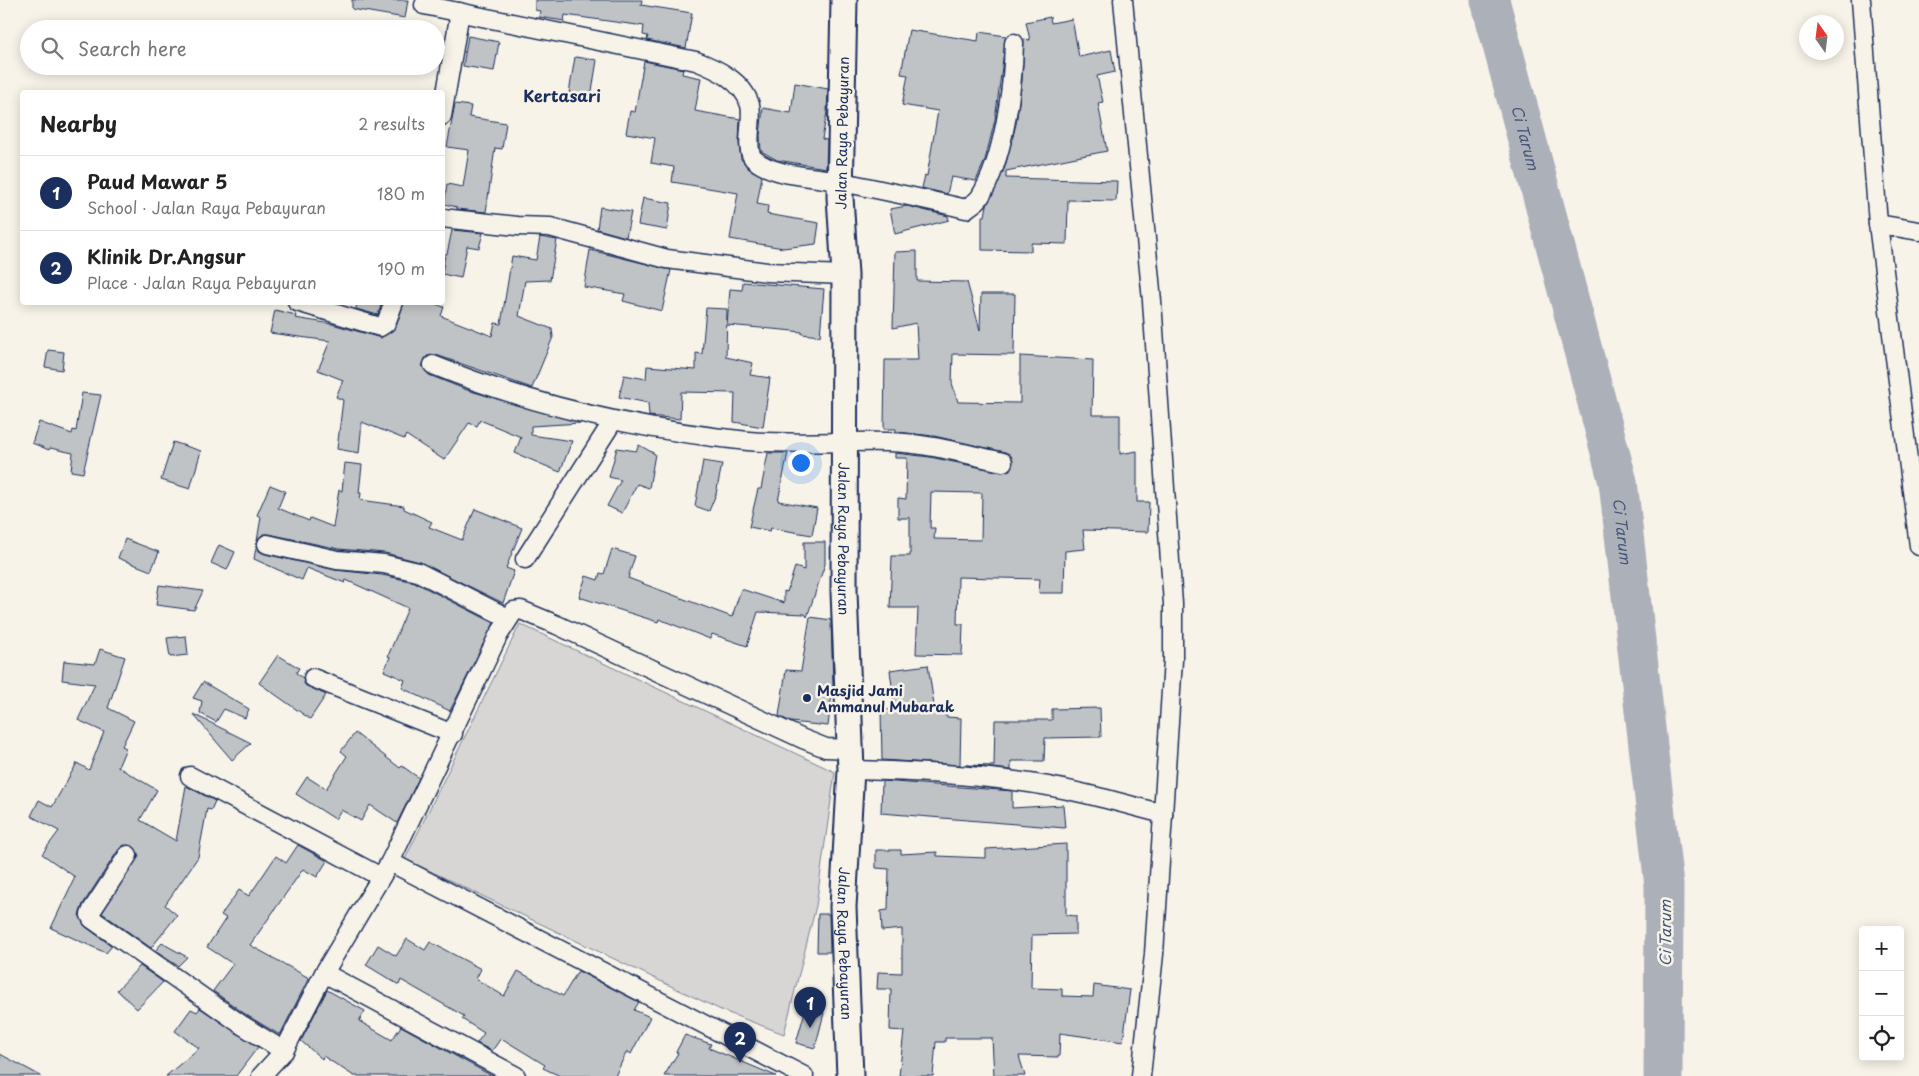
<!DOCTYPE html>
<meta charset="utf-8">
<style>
:root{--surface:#fff;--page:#f2f2f2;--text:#222;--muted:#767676;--line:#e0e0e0;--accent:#1b2f5e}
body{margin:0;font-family:"Playpen Sans",sans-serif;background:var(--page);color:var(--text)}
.controls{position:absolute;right:15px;bottom:15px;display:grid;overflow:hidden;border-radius:5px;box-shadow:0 2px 12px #0003}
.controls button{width:45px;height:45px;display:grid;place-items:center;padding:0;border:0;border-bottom:1px solid var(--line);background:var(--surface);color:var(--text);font:25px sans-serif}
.compass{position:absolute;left:1799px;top:15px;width:45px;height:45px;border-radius:50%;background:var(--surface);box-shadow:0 2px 12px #0003;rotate:346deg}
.you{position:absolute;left:800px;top:462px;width:18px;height:18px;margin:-12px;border:4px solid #fff;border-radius:50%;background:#1a73e8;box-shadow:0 0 0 8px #1a73e833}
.badge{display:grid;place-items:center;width:32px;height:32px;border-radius:50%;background:var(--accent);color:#fff;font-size:16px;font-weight:700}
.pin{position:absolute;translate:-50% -41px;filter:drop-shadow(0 1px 2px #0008)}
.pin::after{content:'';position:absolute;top:26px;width:18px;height:15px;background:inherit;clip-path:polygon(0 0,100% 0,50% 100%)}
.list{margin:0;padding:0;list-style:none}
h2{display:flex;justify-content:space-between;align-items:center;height:65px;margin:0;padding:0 20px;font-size:21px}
h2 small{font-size:16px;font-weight:400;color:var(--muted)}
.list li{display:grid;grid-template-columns:32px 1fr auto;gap:15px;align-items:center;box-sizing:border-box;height:75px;padding:0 20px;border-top:1px solid var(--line)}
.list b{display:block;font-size:19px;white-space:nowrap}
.list p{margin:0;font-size:16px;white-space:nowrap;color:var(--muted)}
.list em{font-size:16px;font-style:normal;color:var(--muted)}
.icon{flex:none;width:28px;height:28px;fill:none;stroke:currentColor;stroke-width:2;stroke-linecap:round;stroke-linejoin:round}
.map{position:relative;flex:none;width:1919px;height:1076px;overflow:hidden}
.search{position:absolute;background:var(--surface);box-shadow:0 2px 12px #0003;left:20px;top:20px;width:425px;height:55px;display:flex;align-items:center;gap:12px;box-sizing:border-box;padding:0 18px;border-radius:28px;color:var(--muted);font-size:19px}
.panel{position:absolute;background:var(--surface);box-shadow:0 2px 12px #0003;left:20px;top:90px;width:425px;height:215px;border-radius:5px}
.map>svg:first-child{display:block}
.green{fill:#d7d6d4;stroke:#798299}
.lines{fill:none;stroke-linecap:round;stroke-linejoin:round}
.river{stroke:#acb0b9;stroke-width:39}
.building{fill:#c0c3c5;stroke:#1b2f5e;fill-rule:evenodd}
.street-casing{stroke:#1b2f5e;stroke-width:21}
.secondary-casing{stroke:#1b2f5e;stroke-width:29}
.street{stroke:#f7f3e8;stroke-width:18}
.secondary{stroke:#f7f3e8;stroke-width:25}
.poi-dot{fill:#1b2f5e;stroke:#f7f3e8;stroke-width:2}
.labels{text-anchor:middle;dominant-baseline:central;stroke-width:5;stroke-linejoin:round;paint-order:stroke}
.street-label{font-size:14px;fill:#1b2f5e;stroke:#f7f3e8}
.poi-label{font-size:14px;font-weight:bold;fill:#1b2f5e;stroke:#f7f3e8;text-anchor:start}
.water-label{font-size:15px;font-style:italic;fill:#465679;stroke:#f7f3e8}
.quarter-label{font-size:16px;font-weight:bold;fill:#1b2f5e;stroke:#f7f3e8}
</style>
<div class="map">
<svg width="1919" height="1076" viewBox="0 0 1919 1076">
<rect width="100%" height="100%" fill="#f7f3e8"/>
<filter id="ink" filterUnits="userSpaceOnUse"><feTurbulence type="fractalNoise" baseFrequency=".02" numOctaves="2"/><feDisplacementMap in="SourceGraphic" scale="10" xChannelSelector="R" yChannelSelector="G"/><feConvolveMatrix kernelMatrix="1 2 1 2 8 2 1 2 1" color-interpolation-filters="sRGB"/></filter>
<g filter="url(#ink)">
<path class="green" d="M520 624 835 772 816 906 784 1034 723 1011 405 859Z"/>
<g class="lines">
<path class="river" id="s1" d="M1490 0 1618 482 1664 886 1663 1076"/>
</g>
<g class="building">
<path d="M352 0H408L405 18 352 9Z"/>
<path d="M535 0H642L641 5 692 13 686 48 647 40 648 36 643 35 644 26 565 15 564 21 539 17 540 11 535 10Z"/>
<path d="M1050 17 1051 23 1072 19 1079 57 1111 50 1115 72 1097 76 1103 102 1098 103 1107 151 1006 171V178L1117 181 1116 201 1068 200 1067 244 1031 243V251L982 250V216H985L987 205 1005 167 1016 124 1022 81 1024 39 1030 40 1026 22Z"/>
<path d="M909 30 978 41 979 32 1006 36 995 120 985 160 976 181 951 177 947 194 922 188 925 175 927 176 938 111 902 105 908 75 901 74Z"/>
<path d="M468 36 499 42 494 71 463 66Z"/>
<path d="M575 57 597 60 591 97 569 93Z"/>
<path d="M644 61 683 69 682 74 701 78 695 111 740 119 739 143 741 159 749 169 762 176 757 204 768 206 767 214 819 223 816 244 783 248 730 239 738 193 672 182 674 167 651 163 655 138 626 133 630 111 635 112Z"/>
<path d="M795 83 828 89 827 112 822 139 827 140 826 168 777 160 761 151 760 135 763 108 791 113Z"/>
<path d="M455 104 471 106 469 117 506 123 502 149 495 148 486 212 457 209V207L444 204 447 184 463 187 469 150 447 147Z"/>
<path d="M643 198 671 203 667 230 638 225Z"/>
<path d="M907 206 948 216 949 220 895 234 890 209Z"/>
<path d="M600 207 631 212 626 237 597 229Z"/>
<path d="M452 230 483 233 479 248 467 246 461 278 442 274 445 254H447Z"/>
<path d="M540 237 557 240 550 280 525 281 519 316 552 329 553 337 532 388 436 355 427 356 422 366 429 375 467 390 581 423 531 426V435L572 441 560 472 515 453 521 437 480 420 477 426 469 423 444 460 406 435 404 439 362 422 359 453 337 449 343 400 336 397 343 380 318 370 330 341 270 333 275 310 296 315 295 318 332 324 381 338 396 327 404 302H430L444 307 441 316 492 336 495 323 501 324 512 256 536 260Z"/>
<path d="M590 250 671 270 662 311 623 301 625 294 584 287Z"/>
<path d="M917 251V281L967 282 980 330 981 294H1015L1014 355 953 354 952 383 958 402 1020 403V356L1093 360 1092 415H1120V454L1137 451V502H1149L1148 532 1083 530 1085 549 1065 551 1064 593H1039L1040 579 958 577 957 624H963L962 655 916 654 918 608H890L892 556H910V518H898V498L906 499 907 458H895V453L930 457 1001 472 1010 470 1013 459 1005 452 934 436 896 432V429H884L885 360H918L916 323 893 328 895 252ZM931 492 982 493 981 540 934 539 935 528H930Z"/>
<path d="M743 282 824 289 820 336 802 334V332L783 330 727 325 730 289 742 290Z"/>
<path d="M357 302H382L378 315 356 309Z"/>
<path d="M706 308 727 309 726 357 753 363 750 375 770 378 763 427 734 422 735 393 681 392 680 419 649 416 648 403 619 397 624 375 646 379 647 366 696 370V353L702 354Z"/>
<path d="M48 350 64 352 62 370 45 367Z"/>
<path d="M82 393 101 395 83 473 71 471 73 453 50 448 49 450 32 443 39 422 72 434 73 430 76 431Z"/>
<path d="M173 442 201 451 190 489 161 480Z"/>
<path d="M639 445 655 454 649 488 637 484 622 513 607 506 621 480 609 477 617 448 636 451Z"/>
<path d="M768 453H788L778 501 817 508 812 535 771 528 770 531 749 527 758 489H761Z"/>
<path d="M703 461 722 464 716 494 709 511 695 506Z"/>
<path d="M345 463 362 465 359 493H361L360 500 404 506V509L432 522 429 527 462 540 475 509 522 528 506 568 514 571 503 603 420 562 385 553 339 549 269 534H263L257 541 261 517 257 515 270 485 285 491 278 508 309 521 310 518 333 527 339 490 342 491Z"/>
<path d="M125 539 159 552 151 571 118 558Z"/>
<path d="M257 542 259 551 265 554 335 570 382 575 414 582 494 623 450 711 402 688 405 680 384 671 390 657 388 656 408 608 346 580 345 583 307 568 302 580 283 572 254 559Z"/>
<path d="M804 542H825V564L807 617 805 614 758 612 747 646 712 634 710 639 659 619 658 622 579 597 586 576 598 580 600 573 604 574 612 549 635 556 628 578 732 617 741 589 784 603V591L787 592 795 567 804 570Z"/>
<path d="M219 545 235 552 227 570 211 563Z"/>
<path d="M159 585 203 591 194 610 156 605Z"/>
<path d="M810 617 831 620 833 685 828 726 791 722 779 716 786 670 801 671Z"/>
<path d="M186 636 188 655 170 657 167 638Z"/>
<path d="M100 649 125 657 108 708 134 721 122 746 126 748 118 767 157 790 140 820 176 841 186 786 215 801 211 810 207 809 198 857 165 905 177 915 151 948 102 913 139 856 133 846 124 845 119 849 83 904 79 915 86 927 112 946 106 953 51 928 75 877 42 854 59 831 31 816 39 800 52 807 77 763 89 770 104 732 78 720 95 684 62 680 64 661 95 664Z"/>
<path d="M278 655 299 668 296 673 303 678 305 685 326 695 310 719 259 683Z"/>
<path d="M928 665 935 712H946V717L961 718 960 765 882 760 881 709 895 710 890 670Z"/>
<path d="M203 682 249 709 245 718 224 709 216 722 200 713 202 701 193 698Z"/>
<path d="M1100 708 1101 737 1045 738 1044 761H1011V770L966 765 994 766 995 720H1052V709Z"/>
<path d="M193 714 251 743 232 760Z"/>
<path d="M355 733 400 768 402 766 419 778 397 823 370 805 361 821 341 810 335 819 296 794 307 777 326 789 347 756 341 751Z"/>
<path d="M882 781 1012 791V808L1063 805 1065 828 881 813Z"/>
<path d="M1066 844V915L1076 916V934L1032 935 1031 988 1062 989V996L1093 997 1094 985 1130 990 1123 1042 1060 1033 1059 1057 1019 1056 1025 1076H994L992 1038H945V1042H936L933 1076H899L904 1031 890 1030 891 989H877L878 972 902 973V929L882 931 881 911 888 910 889 869 876 868V850H901V854L937 852V856L986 858V849Z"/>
<path d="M298 845 327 861 317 877 303 869 250 945 309 978 280 1035 248 1016 213 991 233 964 207 947 226 918 221 915 239 890 249 896 276 856 286 863Z"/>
<path d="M818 914H829L830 952H817Z"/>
<path d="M407 939 425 950 430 942 481 969 476 979 504 996 518 971 563 996 578 971 639 1002 634 1010 650 1017 631 1054 627 1051 615 1076H560L543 1068 545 1065 501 1038 492 1051 477 1043 484 1033 462 1019 464 1016 401 980 399 985 366 965 378 945 396 956Z"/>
<path d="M162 943 187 957 178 966 155 951Z"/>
<path d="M140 966 163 982 137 1009 117 990Z"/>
<path d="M327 990 365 1011 359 1021 392 1040 401 1026 492 1076H354L323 1056 322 1059 301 1041Z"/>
<path d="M200 1008 258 1047 236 1076H166L199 1048 175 1031 191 1009 197 1012Z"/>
<path d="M806 1008 824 1013 815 1048 796 1043Z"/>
<path d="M685 1035 711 1044 709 1048 776 1076H664L678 1053 676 1052Z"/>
<path d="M0 1054 41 1076H0Z"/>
</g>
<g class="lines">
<defs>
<g id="street">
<path d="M1123 0 1152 301 1173 604V660L1154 954 1141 1076"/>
<path d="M1861 0 1878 224 1919 546"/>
<path d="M424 5 696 61C717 69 743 81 750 105 754 120 743 151 755 160 774 177 818 176 843 182 884 191 925 199 966 209 970 205 977 202 980 197 1004 159 1013 87 1014 43"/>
<path d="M442 116 460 12"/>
<path d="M442 218 517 226 550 227 667 259 767 272 845 275"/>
<path d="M1878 224 1919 231"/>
<path d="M297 302 380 327 386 323 394 302"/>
<path d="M433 365C534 406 640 430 748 441 795 445 842 441 888 442 927 443 966 454 1003 462"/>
<path d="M267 544 337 560 384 564 418 572 508 618"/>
<path d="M525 559 613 421"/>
<path d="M313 678 453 734"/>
<path d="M851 770C906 771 960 774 1015 781 1065 787 1115 801 1163 814"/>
<path d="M190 776 381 877"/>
<path d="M128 855 92 910 90 915 92 919 242 1025 284 1051"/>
<path d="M390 862 804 1076"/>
<path d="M324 973 516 1076"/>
<path d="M261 1076 284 1051 324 973 390 862 498 636 514 611 521 610 557 625 803 739 826 748 851 749"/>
</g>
<g id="secondary">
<path id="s2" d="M844 0 840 197 845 275 844 592 851 770 843 907 850 1076"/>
</g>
</defs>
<use href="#street" class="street-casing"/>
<use href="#secondary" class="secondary-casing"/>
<use href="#street" class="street"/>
<use href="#secondary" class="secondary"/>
</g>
</g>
<circle class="poi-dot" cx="807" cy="698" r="5"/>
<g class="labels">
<g class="street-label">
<text transform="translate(842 133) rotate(-89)">Jalan Raya Pebayuran</text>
<text stroke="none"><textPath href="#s2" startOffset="539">Jalan Raya Pebayuran</textPath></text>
<text stroke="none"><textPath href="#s2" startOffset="944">Jalan Raya Pebayuran</textPath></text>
</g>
<g class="poi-label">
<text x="817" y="690">Masjid Jami<tspan x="817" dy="16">Ammanul Mubarak</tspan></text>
</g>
<g class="water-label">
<text stroke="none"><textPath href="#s1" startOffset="142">Ci Tarum</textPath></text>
<text stroke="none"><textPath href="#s1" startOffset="548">Ci Tarum</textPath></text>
<text transform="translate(1664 933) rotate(-90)">Ci Tarum</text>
</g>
<g class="quarter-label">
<text x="562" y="95">Kertasari</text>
</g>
</g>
</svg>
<div class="controls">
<button>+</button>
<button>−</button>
<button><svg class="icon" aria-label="locate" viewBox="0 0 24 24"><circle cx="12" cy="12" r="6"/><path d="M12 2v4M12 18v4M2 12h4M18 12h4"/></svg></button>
</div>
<svg class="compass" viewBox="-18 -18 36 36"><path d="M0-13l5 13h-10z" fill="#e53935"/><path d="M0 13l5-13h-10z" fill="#767676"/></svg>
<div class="you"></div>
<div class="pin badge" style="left:810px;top:1028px">1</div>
<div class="pin badge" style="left:740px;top:1063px">2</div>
<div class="search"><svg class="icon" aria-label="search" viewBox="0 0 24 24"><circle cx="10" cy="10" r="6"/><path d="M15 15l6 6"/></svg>Search here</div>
<section class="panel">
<h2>Nearby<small>2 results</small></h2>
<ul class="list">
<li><span class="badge">1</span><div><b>Paud Mawar 5</b><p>School · Jalan Raya Pebayuran</p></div><em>180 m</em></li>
<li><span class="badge">2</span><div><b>Klinik Dr.Angsur</b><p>Place · Jalan Raya Pebayuran</p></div><em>190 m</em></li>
</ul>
</section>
</div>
